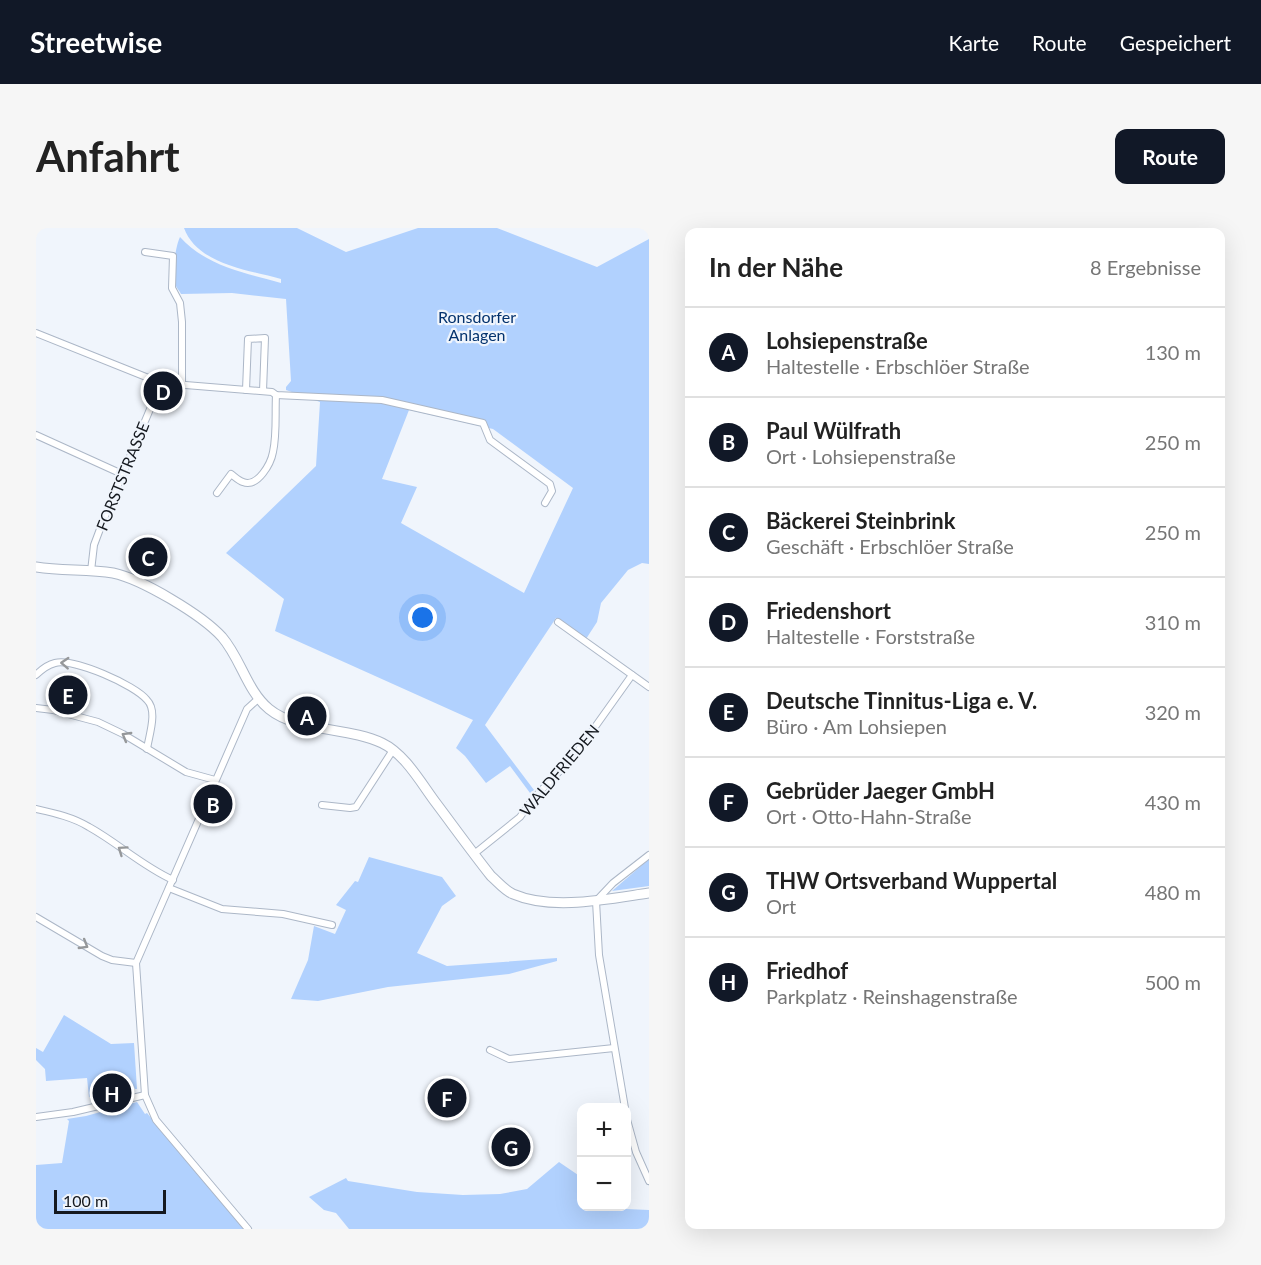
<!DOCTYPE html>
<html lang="de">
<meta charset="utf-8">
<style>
:root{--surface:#fff;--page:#f6f6f6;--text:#222;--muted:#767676;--line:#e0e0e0;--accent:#111827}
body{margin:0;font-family:Lato,sans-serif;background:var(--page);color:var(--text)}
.controls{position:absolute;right:18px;bottom:18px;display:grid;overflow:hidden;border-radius:12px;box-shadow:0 6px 24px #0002}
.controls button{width:54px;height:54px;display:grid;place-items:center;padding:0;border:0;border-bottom:2px solid var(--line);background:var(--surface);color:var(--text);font:30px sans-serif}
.scale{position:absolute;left:18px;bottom:15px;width:112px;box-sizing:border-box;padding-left:6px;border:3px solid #15191f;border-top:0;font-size:16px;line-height:21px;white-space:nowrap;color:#15191f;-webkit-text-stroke:4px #f0f5fc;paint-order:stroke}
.you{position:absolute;left:387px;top:390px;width:21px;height:21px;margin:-15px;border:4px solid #fff;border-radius:50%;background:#1a73e8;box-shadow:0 0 0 9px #1a73e833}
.badge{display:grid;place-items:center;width:39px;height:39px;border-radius:50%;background:var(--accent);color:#fff;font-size:20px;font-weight:700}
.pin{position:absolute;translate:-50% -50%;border:3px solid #fff;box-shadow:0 2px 6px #0006}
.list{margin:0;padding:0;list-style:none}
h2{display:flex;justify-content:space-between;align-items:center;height:78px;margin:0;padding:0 24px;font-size:26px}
h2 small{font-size:20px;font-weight:400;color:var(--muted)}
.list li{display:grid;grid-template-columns:39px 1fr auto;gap:18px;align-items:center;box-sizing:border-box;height:90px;padding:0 24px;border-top:2px solid var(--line)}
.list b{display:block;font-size:22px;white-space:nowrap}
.list p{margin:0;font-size:20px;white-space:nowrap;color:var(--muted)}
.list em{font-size:20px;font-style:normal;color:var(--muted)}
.map{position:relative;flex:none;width:613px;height:1001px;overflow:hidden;border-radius:12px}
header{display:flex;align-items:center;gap:36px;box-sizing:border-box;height:84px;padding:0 30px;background:var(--accent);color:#fff}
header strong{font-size:28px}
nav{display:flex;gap:33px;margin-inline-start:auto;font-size:21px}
.intro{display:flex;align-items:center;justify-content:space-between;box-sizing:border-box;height:144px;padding:0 36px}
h1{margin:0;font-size:42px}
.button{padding:15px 27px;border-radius:12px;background:var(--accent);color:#fff;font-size:21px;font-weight:700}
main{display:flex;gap:36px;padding:0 36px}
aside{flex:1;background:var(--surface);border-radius:12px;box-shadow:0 6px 24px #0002}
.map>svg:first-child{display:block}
.green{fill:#b1d1fe;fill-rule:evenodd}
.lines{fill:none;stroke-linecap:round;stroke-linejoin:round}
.street-casing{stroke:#acb7c7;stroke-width:8}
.secondary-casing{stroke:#acb7c7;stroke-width:11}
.street{stroke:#fff;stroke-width:6}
.secondary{stroke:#fff;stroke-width:9}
.oneway{stroke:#96989a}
.labels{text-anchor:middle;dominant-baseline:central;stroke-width:4.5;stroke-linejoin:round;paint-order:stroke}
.park-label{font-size:16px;fill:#04336e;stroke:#f0f5fc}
.street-label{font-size:16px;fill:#15191f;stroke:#f0f5fc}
</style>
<header>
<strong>Streetwise</strong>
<nav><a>Karte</a><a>Route</a><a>Gespeichert</a></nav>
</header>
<div class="intro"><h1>Anfahrt</h1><a class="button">Route</a></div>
<main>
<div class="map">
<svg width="613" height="1001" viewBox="0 0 613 1001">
<rect width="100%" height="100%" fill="#f0f5fc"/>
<g class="green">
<path d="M148 0H261L310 24 382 0H461L561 39 613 11V336L606 335 592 342 565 375 561 394 550 411 520 390 449 497 498 562 494 565 474 538 450 555 429 528 420 520 437 492 239 403 248 371 190 325 280 238 284 174 250 162V159L255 153 250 71 196 65 145 66C145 65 140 59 140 58 136 46 139 19 144 9 170 38 209 45 245 55V51C212 42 161 36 148 0ZM373 182 457 201 537 260 488 365 365 295 381 259 346 251Z"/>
<path d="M333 629 406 649 420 668 406 678 381 725 411 738 521 730V733L473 746 352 759 282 773 255 771 272 732 278 698 299 706 310 682 300 677 319 653 322 654Z"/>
<path d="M613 631V658L576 663Z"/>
<path d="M28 787 75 816 98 815 101 861H99L97 857 53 869 51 850 10 853 9 841 0 832V820L7 824Z"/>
<path d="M101 874 109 886 111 885 208 1001H0V937L26 935 33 893 31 891 50 888Z"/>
<path d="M523 934 545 949 546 978 587 979 590 981 613 982V1001H313L300 985 288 982 273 969 310 950 312 953 381 964 427 967 464 966 491 961Z"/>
</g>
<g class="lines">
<defs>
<g id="street">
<path d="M109 24 137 28 136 60 144 75 146 94V157"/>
<path d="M0 105 125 155 236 164 240 167 346 172 447 195 454 212 514 256 516 263 509 275"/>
<path d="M210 162 212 111 229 110 227 163"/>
<path d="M0 207 86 246"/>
<path d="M181 265 195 246C199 249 203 253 207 254 222 260 235 235 237 224 241 206 239 185 240 167"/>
<path d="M55 343 58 317 67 293 125 155"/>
<path d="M522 394 613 459"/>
<path d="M0 447C5 442 11 437 19 435 38 430 99 457 111 472 122 483 113 507 111 521"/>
<path d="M0 480 17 482 62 494 87 506 150 544 179 552"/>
<path d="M286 577 314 580 320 579 357 522"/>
<path d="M0 581C18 585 37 589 53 599 82 615 106 638 137 652"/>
<path d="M438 626 484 589 497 571 539 527 596 447"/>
<path d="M133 660 186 681 247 686 296 697"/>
<path d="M0 689 66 728 76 732 100 735"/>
<path d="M454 822 473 831 578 820"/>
<path d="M589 880 563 727 560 673 577 655 613 627"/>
<path d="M590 888 600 924 613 953"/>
<path d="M0 889 37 884 109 867"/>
<path d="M212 1001 120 892 109 867 100 735 211 481 222 471"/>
</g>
<path id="secondary" d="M0 339C25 343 52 341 77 345 106 351 166 387 186 409 205 431 211 463 233 481 261 504 313 499 346 515 369 526 385 555 400 575 418 599 436 624 455 648 462 654 468 662 477 666 516 683 572 671 613 665"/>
</defs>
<use href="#street" class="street-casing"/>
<use href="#secondary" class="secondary-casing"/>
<use href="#street" class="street"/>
<use href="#secondary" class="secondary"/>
</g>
<defs><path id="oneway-chevron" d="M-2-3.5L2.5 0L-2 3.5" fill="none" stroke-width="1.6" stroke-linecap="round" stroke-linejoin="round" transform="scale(1.5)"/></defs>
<g class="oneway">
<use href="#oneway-chevron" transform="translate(29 435) rotate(-177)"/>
<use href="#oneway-chevron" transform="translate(90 508) rotate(-150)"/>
<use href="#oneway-chevron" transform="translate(86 622) rotate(-145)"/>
<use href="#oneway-chevron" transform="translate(48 717) rotate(31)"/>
</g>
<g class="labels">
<g class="park-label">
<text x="441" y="88">Ronsdorfer<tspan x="441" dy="18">Anlagen</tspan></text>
</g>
<g class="street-label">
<text transform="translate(86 248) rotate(-68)">FORSTSTRASSE</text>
<text transform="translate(523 542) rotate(-50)">WALDFRIEDEN</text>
</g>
</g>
</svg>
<div class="controls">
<button>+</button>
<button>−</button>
</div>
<div class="scale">100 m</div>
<div class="you"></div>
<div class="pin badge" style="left:271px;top:488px">A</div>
<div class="pin badge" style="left:177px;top:576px">B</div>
<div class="pin badge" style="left:112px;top:329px">C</div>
<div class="pin badge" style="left:127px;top:163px">D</div>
<div class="pin badge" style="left:32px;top:467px">E</div>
<div class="pin badge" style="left:411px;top:870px">F</div>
<div class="pin badge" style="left:475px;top:919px">G</div>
<div class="pin badge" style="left:76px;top:865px">H</div>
</div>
<aside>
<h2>In der Nähe<small>8 Ergebnisse</small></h2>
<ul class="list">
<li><span class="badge">A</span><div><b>Lohsiepenstraße</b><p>Haltestelle · Erbschlöer Straße</p></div><em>130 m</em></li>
<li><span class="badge">B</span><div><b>Paul Wülfrath</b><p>Ort · Lohsiepenstraße</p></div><em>250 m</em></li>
<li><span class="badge">C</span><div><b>Bäckerei Steinbrink</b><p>Geschäft · Erbschlöer Straße</p></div><em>250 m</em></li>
<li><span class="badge">D</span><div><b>Friedenshort</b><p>Haltestelle · Forststraße</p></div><em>310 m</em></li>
<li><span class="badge">E</span><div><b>Deutsche Tinnitus-Liga e. V.</b><p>Büro · Am Lohsiepen</p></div><em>320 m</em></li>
<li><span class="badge">F</span><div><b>Gebrüder Jaeger GmbH</b><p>Ort · Otto-Hahn-Straße</p></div><em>430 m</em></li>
<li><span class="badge">G</span><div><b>THW Ortsverband Wuppertal</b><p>Ort</p></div><em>480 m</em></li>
<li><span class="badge">H</span><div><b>Friedhof</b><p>Parkplatz · Reinshagenstraße</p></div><em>500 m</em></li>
</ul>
</aside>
</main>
